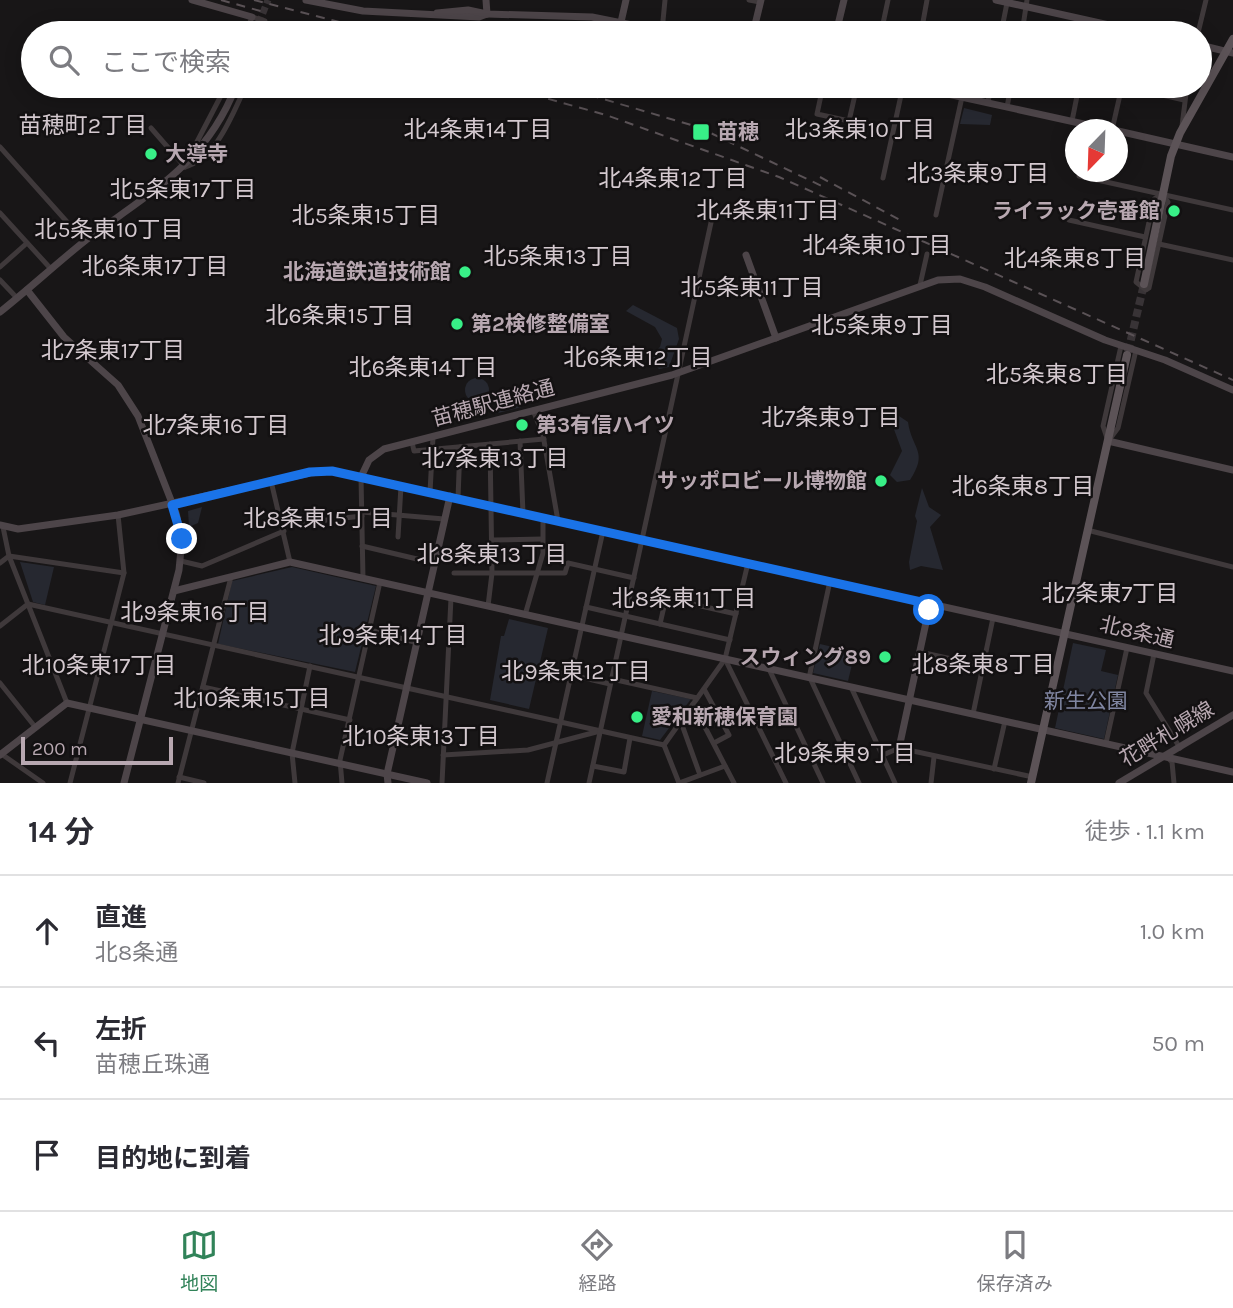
<!DOCTYPE html>
<html lang="ja">
<meta charset="utf-8">
<style>
:root{--surface:#fff;--page:#f2f2f3;--text:#2b2b33;--muted:#7c7c81;--line:#e1e1e2;--accent:#318359}
body{margin:0;font-family:Karla,"Noto Sans JP",sans-serif;background:var(--page);color:var(--text)}
.compass{position:absolute;left:1065px;top:119px;width:63px;height:63px;border-radius:50%;background:var(--surface);box-shadow:0 4px 18px #0003;rotate:203deg}
.scale{position:absolute;left:21px;bottom:18px;width:152px;box-sizing:border-box;padding-left:7px;border:4px solid #b8a8b1;border-top:0;font-size:19px;line-height:24px;white-space:nowrap;color:#b8a8b1;-webkit-text-stroke:5px #131112;paint-order:stroke}
.stop{position:absolute;width:21px;height:21px;margin:-16px;border:5px solid #1a73e8;border-radius:50%;background:#fff}
.stop.end{background:#1a73e8;border-color:#fff;box-shadow:0 2px 7px #0008}
.list{margin:0;padding:0;list-style:none}
h2{display:flex;justify-content:space-between;align-items:center;height:91px;margin:0;padding:0 28px;font-size:30px}
h2 small{font-size:23px;font-weight:400;color:var(--muted)}
.list li{display:grid;grid-template-columns:46px 1fr auto;gap:21px;align-items:center;box-sizing:border-box;height:112px;padding:0 28px;border-top:2px solid var(--line)}
.list b{display:block;font-size:26px;white-space:nowrap}
.list p{margin:0;font-size:23px;white-space:nowrap;color:var(--muted)}
.list em{font-size:23px;font-style:normal;color:var(--muted)}
.icon{flex:none;width:38px;height:38px;fill:none;stroke:currentColor;stroke-width:2;stroke-linecap:round;stroke-linejoin:round}
.map{position:relative;flex:none;width:1233px;height:783px;overflow:hidden}
.search{position:absolute;background:var(--surface);box-shadow:0 4px 18px #0003;left:21px;right:21px;top:21px;height:77px;display:flex;align-items:center;gap:18px;box-sizing:border-box;padding:0 24px;border-radius:38px;color:var(--muted);font-size:26px}
.sheet{height:427px;background:var(--surface)}
nav{display:flex;justify-content:space-around;align-items:center;box-sizing:border-box;height:98px;border-top:2px solid var(--line);background:var(--surface);font-size:19px;color:var(--muted)}
nav a{display:grid;justify-items:center;gap:4px}
nav .on{color:var(--accent)}
.map>svg:first-child{display:block}
.green{fill:#262830}
.lines{fill:none;stroke-linecap:round;stroke-linejoin:round}
.secondary-tunnel{stroke:#383336;stroke-width:7;stroke-dasharray:7 3.5;stroke-linecap:butt}
.primary-tunnel{stroke:#383336;stroke-width:8;stroke-dasharray:8 4;stroke-linecap:butt}
.street{stroke:#3f393b;stroke-width:5}
.secondary{stroke:#4d4549;stroke-width:7}
.primary{stroke:#5c5357;stroke-width:8}
.rail{stroke:#5a5256;stroke-width:2;stroke-dasharray:9 7;stroke-linecap:butt}
.route{stroke:#1a73e8;stroke-width:9}
.poi-dot{fill:#38ef87;stroke:#131112;stroke-width:2.5}
.labels{text-anchor:middle;dominant-baseline:central;stroke-width:5;stroke-linejoin:round;paint-order:stroke}
.poi-label{font-size:21px;font-weight:bold;fill:#b8a8b1;stroke:#131112;text-anchor:start}
.street-label{font-size:21px;fill:#b8a8b1;stroke:#131112}
.park-label{font-size:21px;fill:#8086a2;stroke:#131112}
.neighbourhood-label{font-size:23px;fill:#d4c9cf;stroke:#131112}
</style>
<div class="map">
<svg width="1233" height="783" viewBox="0 0 1233 783">
<rect width="100%" height="100%" fill="#181617"/>
<g class="green">
<path d="M582 23 595 25 596 29 619 33H569L580 30 576 27Z"/>
<path d="M964 108 992 115 990 125 960 124Z"/>
<path d="M633 305 677 328 679 339 669 367 659 369 653 363 654 353 660 347 662 339 655 327 626 311Z"/>
<circle cx="477" cy="390" r="12"/>
<path d="M517 394 522 407 494 414 491 409Z"/>
<path d="M899 416 908 422C912 450 929 451 910 480L897 482 890 475 902 451 892 424Z"/>
<path d="M922 488 929 507 941 515 930 527 943 570 921 566 910 570 909 562 917 521 915 516Z"/>
<path d="M202 507 198 523 189 527 188 511Z"/>
<path d="M20 562 54 567 45 605 33 602Z"/>
<path d="M292 567 376 586 355 672 218 644 232 581Z"/>
<path d="M509 619 548 628 529 709 490 700 501 636H504Z"/>
<path d="M1073 643 1106 650 1101 671 1118 675 1104 739 1055 728Z"/>
<path d="M820 644 855 652 848 681 813 673Z"/>
<path d="M652 691 691 699 660 740 642 736Z"/>
</g>
<g class="lines">
<path class="secondary-tunnel" d="M255 33 268 0"/>
<path class="primary-tunnel" d="M1128 352 1144 284"/>
<g class="street">
<path d="M749 0 760 2"/>
<path d="M662 31 665 0"/>
<path d="M246 33 252 17 265 21 264 33"/>
<path d="M881 33 888 0"/>
<path d="M921 33 927 0"/>
<path d="M1001 33 1007 3"/>
<path d="M1022 33 1027 0"/>
<path d="M1090 33 1093 22"/>
<path d="M1198 33 1206 0"/>
<path d="M823 86 817 114 849 121 857 86"/>
<path d="M1123 86 1184 100"/>
<path d="M988 102 991 86"/>
<path d="M1007 107 1011 86"/>
<path d="M1072 121 1079 86"/>
<path d="M1182 126 1187 86"/>
<path d="M151 128 185 167"/>
<path d="M1112 130 1122 86"/>
<path d="M0 147 85 242"/>
<path d="M187 161 226 86"/>
<path d="M185 167C218 157 232 114 246 86"/>
<path d="M1079 176 1233 210"/>
<path d="M883 178 903 86"/>
<path d="M1162 194 1168 202 1149 288 1146 290 1136 282 1154 199Z"/>
<path d="M0 213 51 269"/>
<path d="M936 215 962 97"/>
<path d="M1069 220 1145 237"/>
<path d="M1159 244 1233 260"/>
<path d="M0 267 27 243"/>
<path d="M0 280 17 298"/>
<path d="M920 285 927 254"/>
<path d="M533 410 543 435 558 521"/>
<path d="M1107 438 1103 426 1121 346"/>
<path d="M1109 440 1118 428 1136 350"/>
<path d="M520 441 523 513"/>
<path d="M412 442 414 451 544 439"/>
<path d="M361 477 363 578"/>
<path d="M271 481 290 562"/>
<path d="M430 492 433 437"/>
<path d="M458 498 460 447"/>
<path d="M362 512 444 519"/>
<path d="M283 525 362 516"/>
<path d="M3 527 9 556 67 703"/>
<path d="M1087 530 1233 567"/>
<path d="M398 537 401 486"/>
<path d="M492 540 542 539"/>
<path d="M362 546 434 563"/>
<path d="M181 561 202 566 284 531"/>
<path d="M0 563 9 556 124 573"/>
<path d="M454 573H565L568 563 634 578"/>
<path d="M488 606 492 573 490 444"/>
<path d="M586 607 730 640"/>
<path d="M525 615 543 553V518"/>
<path d="M660 624 666 598 736 614"/>
<path d="M0 626 28 604 664 745 725 659 748 563"/>
<path d="M370 630 418 643"/>
<path d="M920 652 983 666"/>
<path d="M1154 654 1146 693 1180 748"/>
<path d="M725 659 786 783"/>
<path d="M769 669 823 783"/>
<path d="M554 671 610 684"/>
<path d="M809 678 830 581"/>
<path d="M810 678 859 783"/>
<path d="M612 679 697 698"/>
<path d="M0 683 36 728"/>
<path d="M203 687 350 720"/>
<path d="M851 687 895 783"/>
<path d="M704 689 729 735 714 743"/>
<path d="M693 704 734 783"/>
<path d="M973 714 993 618"/>
<path d="M681 722 700 775"/>
<path d="M1106 743 1127 648"/>
<path d="M664 745 679 783"/>
<path d="M0 753 43 783"/>
<path d="M443 755 528 750 600 731"/>
<path d="M883 755 899 748 1033 777"/>
<path d="M1167 757 1172 762 1174 783"/>
<path d="M593 766 624 772 630 738"/>
<path d="M994 769 1005 721"/>
<path d="M179 777 204 783"/>
<path d="M70 783 124 573 118 515"/>
<path d="M178 783 231 577"/>
<path d="M295 783 292 753 310 666"/>
<path d="M342 783 340 760 380 582"/>
<path d="M442 783 451 598"/>
<path d="M547 783 603 531"/>
<path d="M589 783 712 218"/>
<path d="M679 783 725 766"/>
<path d="M931 783 934 757"/>
</g>
<g class="secondary">
<path d="M192 0 252 17"/>
<path d="M306 0 363 11 479 17 487 14"/>
<path d="M486 0 487 14"/>
<path d="M996 0 1145 33"/>
<path d="M437 13 468 10 487 14 592 17 672 33"/>
<path d="M621 22 626 0"/>
<path d="M753 33 761 0"/>
<path d="M836 33 844 0"/>
<path d="M1200 45 1233 53"/>
<path d="M911 86 1111 130"/>
<path d="M1118 131 1233 157"/>
<path d="M746 255 776 338"/>
<path d="M27 290 64 337 118 385 138 416 176 513 182 539 179 570 124 783"/>
<path d="M0 312C29 289 57 263 86 240 149 193 206 164 236 86"/>
<path d="M1108 441 1233 470"/>
<path d="M361 477 369 460 384 449 672 375 938 280 960 279 985 287 1105 340 1165 360 1233 390"/>
<path d="M0 525 18 529 118 515 310 473 332 471 1233 671"/>
<path d="M174 591 290 562 1233 772"/>
<path d="M899 748 930 604"/>
<path d="M0 755 67 703 427 783"/>
<path d="M388 783 387 774 450 496"/>
<path d="M1119 783 1233 715"/>
</g>
<g class="primary">
<path d="M1144 284 1171 156 1180 133 1233 39"/>
<path d="M1031 783 1127 355"/>
</g>
<g class="rail">
<path d="M221 0 264 12"/>
<path d="M254 0 382 33"/>
<path d="M502 86 606 115 779 177 1233 380"/>
<path d="M559 86 698 127 826 188"/>
<path d="M820 177 900 220"/>
</g>
</g>
<g class="lines">
<path class="route" d="M182 539 172 505 310 472 332 471 930 604 929 610"/>
</g>
<g class="poi-dot">
<rect x="692" y="123" width="18" height="18" rx="3.5"/>
<circle cx="151" cy="154" r="7"/>
<circle cx="1174" cy="211" r="7"/>
<circle cx="465" cy="272" r="7"/>
<circle cx="457" cy="324" r="7"/>
<circle cx="522" cy="425" r="7"/>
<circle cx="881" cy="481" r="7"/>
<circle cx="885" cy="657" r="7"/>
<circle cx="637" cy="717" r="7"/>
</g>
<g class="labels">
<g class="poi-label">
<text x="717" y="132">苗穂</text>
<text x="165" y="154">大導寺</text>
<text x="1160" y="211" text-anchor="end">ライラック壱番館</text>
<text x="451" y="272" text-anchor="end">北海道鉄道技術館</text>
<text x="471" y="324">第2検修整備室</text>
<text x="536" y="425">第3有信ハイツ</text>
<text x="867" y="481" text-anchor="end">サッポロビール博物館</text>
<text x="871" y="657" text-anchor="end">スウィング89</text>
<text x="651" y="717">愛和新穂保育園</text>
</g>
<g class="street-label">
<text transform="translate(493 403) rotate(-15)">苗穂駅連絡通</text>
<text transform="translate(1137 632) rotate(13)">北8条通</text>
<text transform="translate(1167 734) rotate(-31)">花畔札幌線</text>
</g>
<g class="park-label">
<text x="1086" y="701">新生公園</text>
</g>
<g class="neighbourhood-label">
<text x="83" y="125">苗穂町2丁目</text>
<text x="478" y="129">北4条東14丁目</text>
<text x="860" y="129">北3条東10丁目</text>
<text x="978" y="173">北3条東9丁目</text>
<text x="673" y="178">北4条東12丁目</text>
<text x="183" y="189">北5条東17丁目</text>
<text x="768" y="210">北4条東11丁目</text>
<text x="366" y="215">北5条東15丁目</text>
<text x="109" y="229">北5条東10丁目</text>
<text x="877" y="245">北4条東10丁目</text>
<text x="558" y="256">北5条東13丁目</text>
<text x="1075" y="258">北4条東8丁目</text>
<text x="155" y="266">北6条東17丁目</text>
<text x="752" y="287">北5条東11丁目</text>
<text x="340" y="315">北6条東15丁目</text>
<text x="882" y="325">北5条東9丁目</text>
<text x="113" y="350">北7条東17丁目</text>
<text x="638" y="357">北6条東12丁目</text>
<text x="423" y="367">北6条東14丁目</text>
<text x="1057" y="374">北5条東8丁目</text>
<text x="831" y="417">北7条東9丁目</text>
<text x="216" y="425">北7条東16丁目</text>
<text x="495" y="458">北7条東13丁目</text>
<text x="1023" y="486">北6条東8丁目</text>
<text x="318" y="518">北8条東15丁目</text>
<text x="492" y="554">北8条東13丁目</text>
<text x="1110" y="593">北7条東7丁目</text>
<text x="684" y="598">北8条東11丁目</text>
<text x="195" y="612">北9条東16丁目</text>
<text x="393" y="635">北9条東14丁目</text>
<text x="983" y="664">北8条東8丁目</text>
<text x="99" y="665">北10条東17丁目</text>
<text x="576" y="671">北9条東12丁目</text>
<text x="252" y="698">北10条東15丁目</text>
<text x="421" y="736">北10条東13丁目</text>
<text x="845" y="753">北9条東9丁目</text>
</g>
</g>
</svg>
<svg class="compass" viewBox="-18 -18 36 36"><path d="M0-13l5 13h-10z" fill="#e53935"/><path d="M0 13l5-13h-10z" fill="#7c7c81"/></svg>
<div class="scale">200 m</div>
<div class="stop" style="left:929px;top:610px"></div>
<div class="stop end" style="left:182px;top:539px"></div>
<div class="search"><svg class="icon" aria-label="search" viewBox="0 0 24 24"><circle cx="10" cy="10" r="6"/><path d="M15 15l6 6"/></svg>ここで検索</div>
</div>
<section class="sheet">
<h2>14 分<small>徒歩 · 1.1 km</small></h2>
<ul class="list">
<li><svg class="icon" aria-label="ahead" viewBox="0 0 24 24"><path d="M12 20V5M6 11l6-6 6 6"/></svg><div><b>直進</b><p>北8条通</p></div><em>1.0 km</em></li>
<li><svg class="icon" aria-label="left" viewBox="0 0 24 24"><path d="M17 20v-9H6M10 6l-5 5 5 5"/></svg><div><b>左折</b><p>苗穂丘珠通</p></div><em>50 m</em></li>
<li><svg class="icon" aria-label="arrive" viewBox="0 0 24 24"><path d="M6 21V4h12l-3 4 3 4H6"/></svg><div><b>目的地に到着</b></div></li>
</ul>
</section>
<nav>
<a class="on"><svg class="icon" aria-label="map" viewBox="0 0 24 24"><path d="M3 6l6-2 6 2 6-2v14l-6 2-6-2-6 2zM9 4v14M15 6v14"/></svg>地図</a>
<a><svg class="icon" aria-label="directions" viewBox="0 0 24 24"><path d="M12 3l9 9-9 9-9-9zM9 14v-3h6M13 9l2 2-2 2"/></svg>経路</a>
<a><svg class="icon" aria-label="saved" viewBox="0 0 24 24"><path d="M7 4h10v16l-5-4-5 4z"/></svg>保存済み</a>
</nav>
